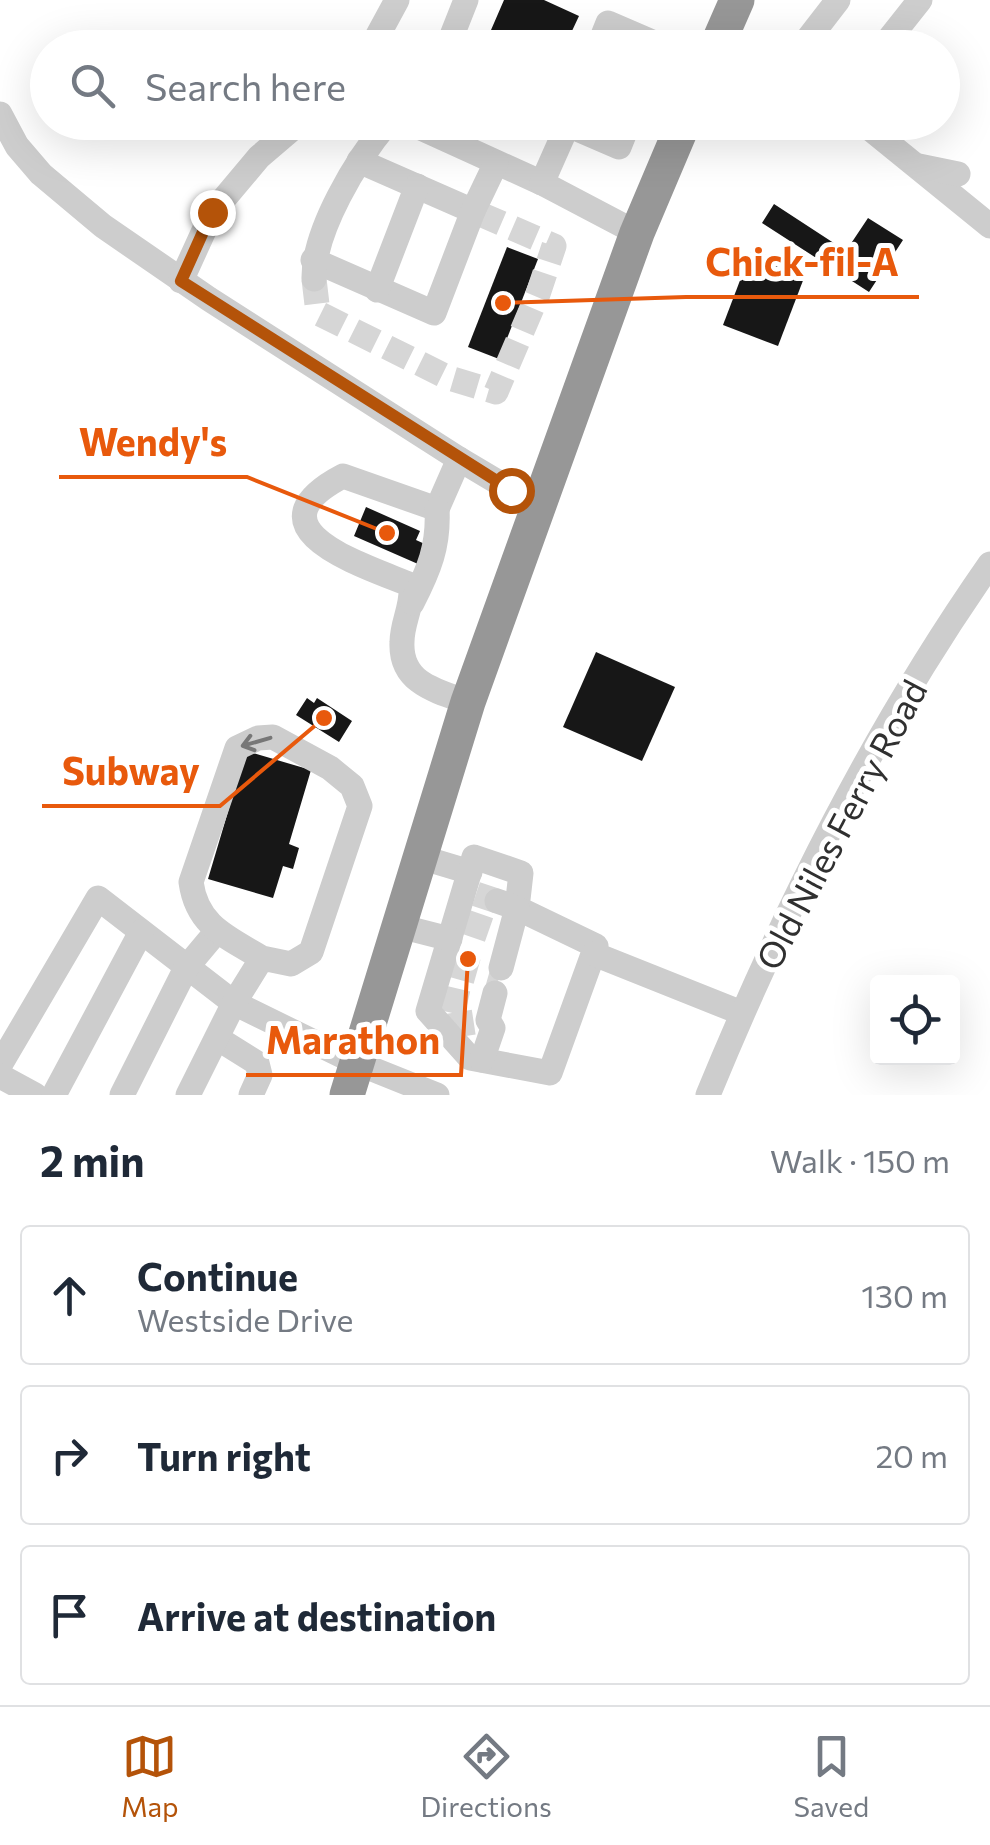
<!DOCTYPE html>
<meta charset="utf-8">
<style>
:root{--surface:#fff;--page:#f2f2f3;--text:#1f2937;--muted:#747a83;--line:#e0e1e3;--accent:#b45309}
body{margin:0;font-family:Commissioner,sans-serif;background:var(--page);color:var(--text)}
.controls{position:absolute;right:30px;bottom:30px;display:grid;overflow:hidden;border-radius:10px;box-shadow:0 10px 40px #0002}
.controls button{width:90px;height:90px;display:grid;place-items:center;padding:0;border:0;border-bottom:2px solid var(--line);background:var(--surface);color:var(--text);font:50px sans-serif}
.stop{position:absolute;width:30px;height:30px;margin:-22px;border:8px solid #b45309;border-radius:50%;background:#fff}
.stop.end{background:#b45309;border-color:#fff;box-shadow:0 2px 10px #0008}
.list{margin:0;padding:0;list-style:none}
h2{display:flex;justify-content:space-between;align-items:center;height:130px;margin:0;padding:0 40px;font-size:42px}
h2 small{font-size:32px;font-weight:400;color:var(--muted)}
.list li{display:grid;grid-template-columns:65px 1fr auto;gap:30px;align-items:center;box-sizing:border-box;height:140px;margin:0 20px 20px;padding:0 20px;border:2px solid var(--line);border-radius:10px}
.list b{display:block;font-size:38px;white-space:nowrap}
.list p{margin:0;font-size:32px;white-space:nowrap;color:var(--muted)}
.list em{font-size:32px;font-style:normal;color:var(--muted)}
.icon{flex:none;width:55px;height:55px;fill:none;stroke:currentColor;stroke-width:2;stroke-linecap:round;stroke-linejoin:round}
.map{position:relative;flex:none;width:990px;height:1095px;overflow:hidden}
.search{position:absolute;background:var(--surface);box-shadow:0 10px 40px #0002;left:30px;right:30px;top:30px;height:110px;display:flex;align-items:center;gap:25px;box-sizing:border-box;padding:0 35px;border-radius:55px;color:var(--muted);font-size:38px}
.sheet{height:610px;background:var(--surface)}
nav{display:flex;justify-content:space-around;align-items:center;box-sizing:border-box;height:140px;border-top:2px solid var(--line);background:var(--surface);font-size:28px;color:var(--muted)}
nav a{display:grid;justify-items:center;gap:5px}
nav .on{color:var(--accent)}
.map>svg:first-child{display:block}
.building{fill:#171717}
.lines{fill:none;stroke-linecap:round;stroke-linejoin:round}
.minor-tunnel{stroke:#d6d6d6;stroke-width:25;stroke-dasharray:25 12;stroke-linecap:butt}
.minor{stroke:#cdcdcd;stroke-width:25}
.highway{stroke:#979797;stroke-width:35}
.oneway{stroke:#777}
.route{stroke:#b45309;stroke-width:12}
.labels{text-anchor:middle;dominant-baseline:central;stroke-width:10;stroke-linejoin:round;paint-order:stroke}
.street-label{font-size:35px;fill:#303030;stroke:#fff}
.leader{fill:none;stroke:#e8590c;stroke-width:4}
.callout-dot{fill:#e8590c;stroke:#fff;stroke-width:4}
.callout-label{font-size:38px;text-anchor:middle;font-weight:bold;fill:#e8590c;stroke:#fff;stroke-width:10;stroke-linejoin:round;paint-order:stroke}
</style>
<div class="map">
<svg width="990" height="1095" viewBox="0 0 990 1095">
<rect width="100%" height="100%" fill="#fff"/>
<g class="building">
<path d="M504 0H544L579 16 564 48H510L514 40 491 30Z"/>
<path d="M774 204 846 251 868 218 903 240 869 292 762 223Z"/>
<path d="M507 247 538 259 499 359 468 347Z"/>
<path d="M752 249 807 270 778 346 723 325Z"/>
<path d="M366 507 420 531 416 540 427 545 418 564 354 536Z"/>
<path d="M596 652 675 687 642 761 563 727Z"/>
<path d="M307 698 314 703 317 698 352 721 339 742 296 715Z"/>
<path d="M246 751 311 770 289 844 299 848 293 869 283 866 273 898 208 879Z"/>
</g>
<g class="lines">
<g class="minor-tunnel">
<path d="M314 279 318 313 449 378 496 392 538 294 554 246 473 211"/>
<path d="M476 894 497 901"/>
<path d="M466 922 489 930"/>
<path d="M453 965 499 978"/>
<path d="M443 998 469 1004"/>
<path d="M449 1026 475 1022"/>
</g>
<g class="minor">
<path d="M371 48 397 0"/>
<path d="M447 48 466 0"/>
<path d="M598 48 608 23 659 45 658 48"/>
<path d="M801 48 838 0"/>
<path d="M882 48 920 0"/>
<path d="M0 114 17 146 41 174 103 226 209 299 459 459 538 506"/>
<path d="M408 122 542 183 637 233"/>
<path d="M862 122 990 226"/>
<path d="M568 125 619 147 629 122"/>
<path d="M359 161 473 211"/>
<path d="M919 166 958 174"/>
<path d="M542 183 569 122"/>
<path d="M313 260 434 313 473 211 496 163"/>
<path d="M314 279C313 231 357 159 388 122"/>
<path d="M181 281 212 213 259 157 300 122"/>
<path d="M377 290 417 186"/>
<path d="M459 459 437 509 343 476C242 529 366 566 411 585 413 606 402 622 402 642 400 683 436 691 468 702"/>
<path d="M412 603C429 570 439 546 437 509"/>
<path d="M420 857 470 872"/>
<path d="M474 857 521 873 517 908 596 946 550 1073 470 1058 428 1011Z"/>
<path d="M497 901 517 908 501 968"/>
<path d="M399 926 450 939"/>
<path d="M594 954 742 1013"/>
<path d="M217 1038 257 1063 260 1075 251 1095"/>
<path d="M482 1060 493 1028 488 1020 495 993"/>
<path d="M0 1065 98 898 234 1003 357 1063 437 1095"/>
<path d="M0 1076 35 1095"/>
<path d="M54 1095 141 932"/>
<path d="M122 1095 186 968 217 931"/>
<path d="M188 1095 234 1003 262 958 291 964 311 952 360 806 352 786 330 768 273 737 258 738 237 748 191 882C197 926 227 937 262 958"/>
<path d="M708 1095C785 908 874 730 990 564"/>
</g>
<g class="highway">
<path d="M716 48 737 0"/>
<path d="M347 1095 468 702 637 233 684 122"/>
</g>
</g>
<defs><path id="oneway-shaft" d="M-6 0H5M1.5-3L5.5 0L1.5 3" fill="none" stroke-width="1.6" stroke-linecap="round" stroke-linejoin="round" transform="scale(2.5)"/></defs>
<use class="oneway" href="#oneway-shaft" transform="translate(256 742) rotate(164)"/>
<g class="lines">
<path class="route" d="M212 212 181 281 511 490"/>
</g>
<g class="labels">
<g class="street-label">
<text transform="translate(840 824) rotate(-62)">Old Niles Ferry Road</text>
</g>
</g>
<path class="leader" d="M503 303L686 297H919M387 533L247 477H59M324 718L220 806H42M468 959L461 1075H246"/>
<g class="callout-dot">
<circle cx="503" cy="303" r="10"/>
<circle cx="387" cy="533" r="10"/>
<circle cx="324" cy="718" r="10"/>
<circle cx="468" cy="959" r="10"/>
</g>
<g class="callout-label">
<text x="802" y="276">Chick-fil-A</text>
<text x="153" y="456">Wendy's</text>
<text x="131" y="785">Subway</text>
<text x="353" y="1054">Marathon</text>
</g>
</svg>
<div class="controls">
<button><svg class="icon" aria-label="locate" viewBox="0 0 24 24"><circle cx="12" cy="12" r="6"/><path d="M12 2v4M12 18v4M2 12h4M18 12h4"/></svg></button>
</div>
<div class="stop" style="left:511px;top:490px"></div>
<div class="stop end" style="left:212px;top:212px"></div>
<div class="search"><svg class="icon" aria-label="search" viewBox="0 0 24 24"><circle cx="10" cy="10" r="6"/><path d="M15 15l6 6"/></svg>Search here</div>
</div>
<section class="sheet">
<h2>2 min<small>Walk · 150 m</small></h2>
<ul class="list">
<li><svg class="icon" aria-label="ahead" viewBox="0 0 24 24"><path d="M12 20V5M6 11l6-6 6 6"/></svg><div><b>Continue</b><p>Westside Drive</p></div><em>130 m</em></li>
<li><svg class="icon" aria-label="right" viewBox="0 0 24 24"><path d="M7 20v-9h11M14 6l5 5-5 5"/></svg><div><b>Turn right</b></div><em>20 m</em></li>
<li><svg class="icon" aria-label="arrive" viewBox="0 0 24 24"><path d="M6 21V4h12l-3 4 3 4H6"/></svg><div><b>Arrive at destination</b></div></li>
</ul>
</section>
<nav>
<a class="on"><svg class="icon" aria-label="map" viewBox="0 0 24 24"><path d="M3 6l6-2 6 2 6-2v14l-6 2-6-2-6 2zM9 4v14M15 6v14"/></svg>Map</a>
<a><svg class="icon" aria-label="directions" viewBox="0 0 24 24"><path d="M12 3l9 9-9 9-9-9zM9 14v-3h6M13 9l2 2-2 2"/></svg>Directions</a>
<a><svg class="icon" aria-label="saved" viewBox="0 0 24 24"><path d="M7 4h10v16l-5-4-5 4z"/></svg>Saved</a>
</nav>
